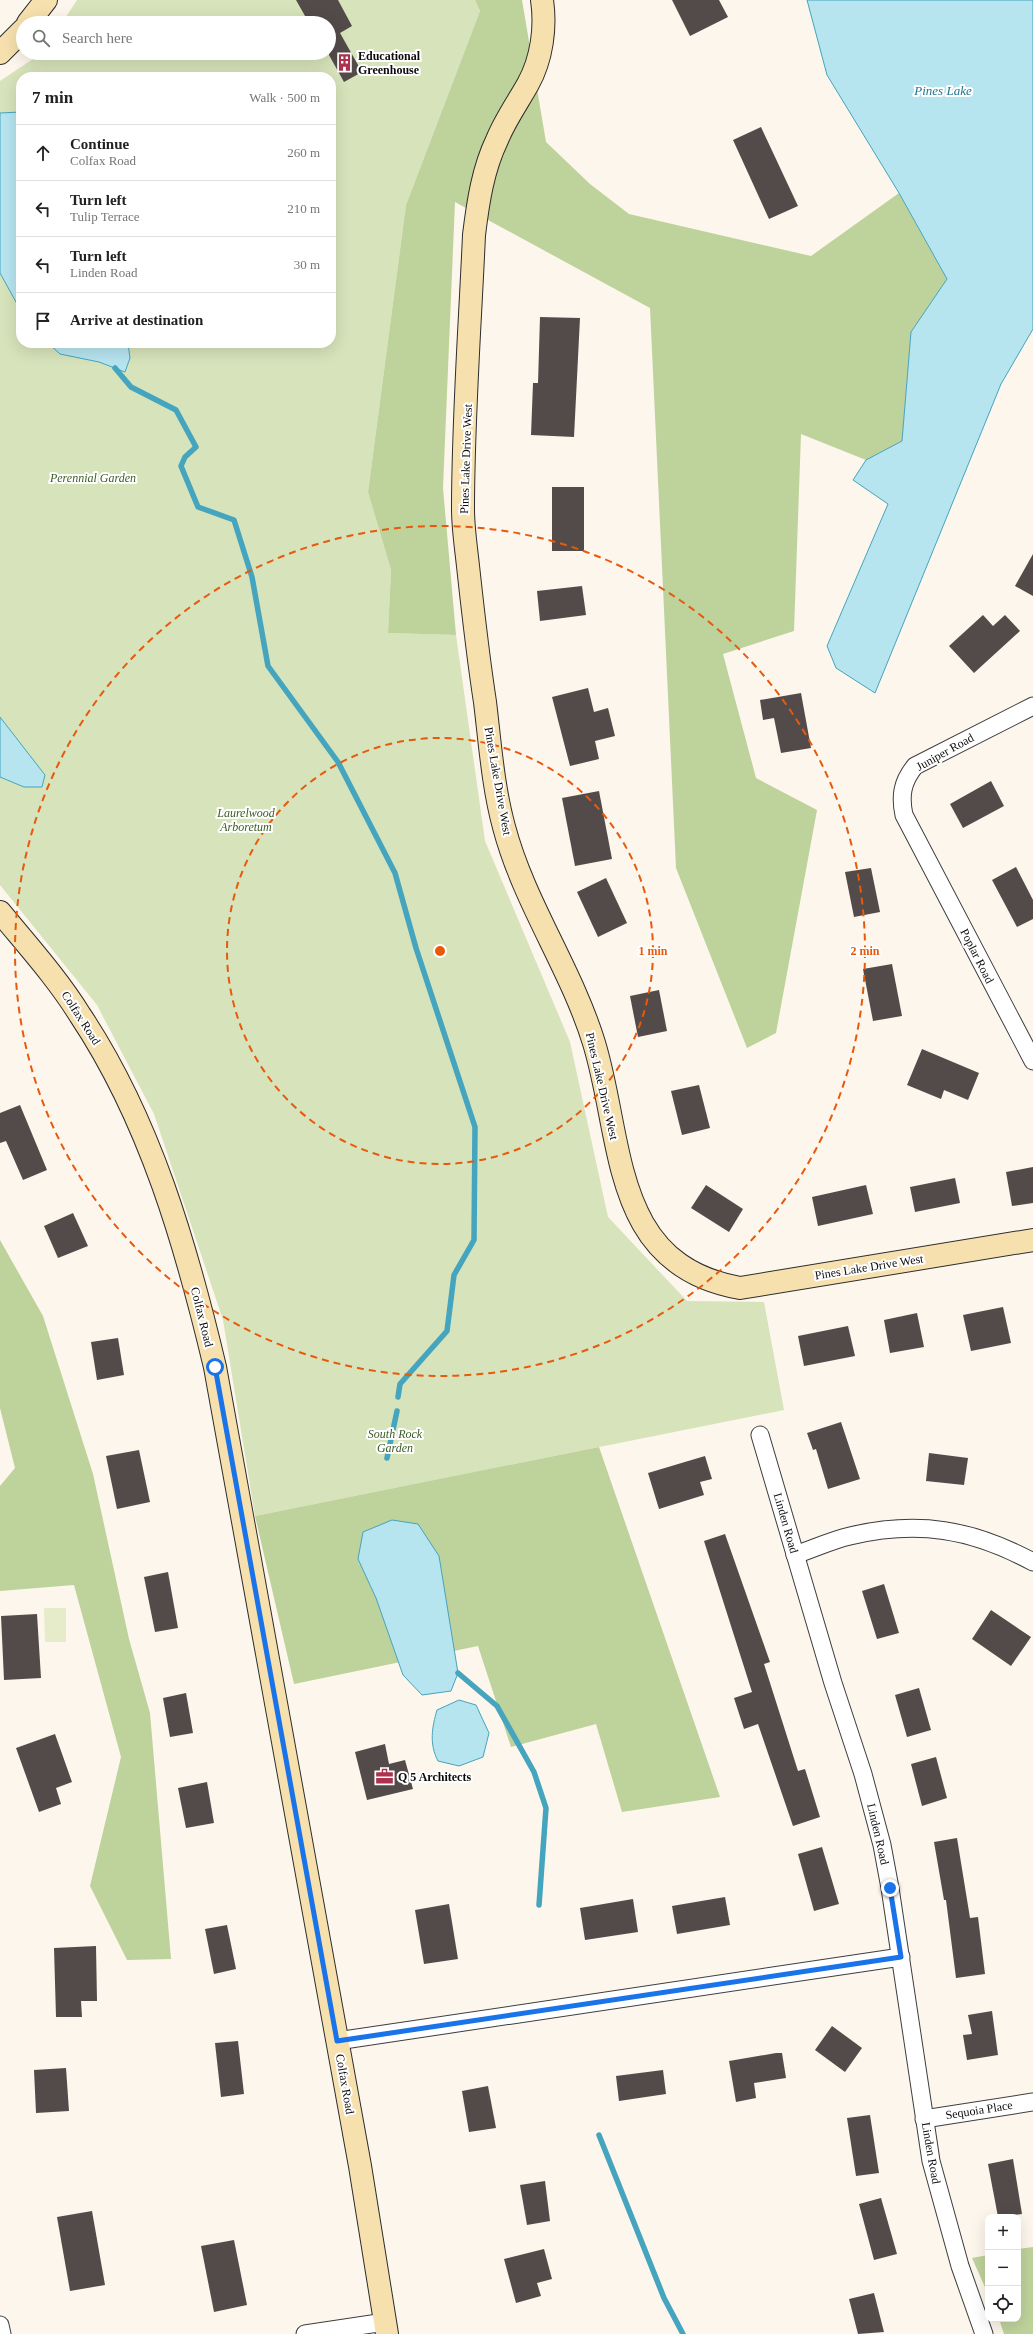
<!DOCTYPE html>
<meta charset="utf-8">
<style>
:root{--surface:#fff;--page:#f6f6f6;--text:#222;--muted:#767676;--line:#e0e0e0}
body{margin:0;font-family:"Times New Roman",serif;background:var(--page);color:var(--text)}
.controls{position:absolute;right:12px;bottom:12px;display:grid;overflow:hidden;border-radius:8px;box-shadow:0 4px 16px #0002}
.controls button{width:36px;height:36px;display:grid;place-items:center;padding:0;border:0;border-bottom:1px solid var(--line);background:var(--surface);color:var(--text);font:20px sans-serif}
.stop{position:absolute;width:12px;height:12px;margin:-9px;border:3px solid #1a73e8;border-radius:50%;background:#fff}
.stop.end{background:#1a73e8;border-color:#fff;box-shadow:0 1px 4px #0008}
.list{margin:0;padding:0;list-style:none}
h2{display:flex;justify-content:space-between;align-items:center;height:52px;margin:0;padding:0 16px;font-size:17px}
h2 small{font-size:13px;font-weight:400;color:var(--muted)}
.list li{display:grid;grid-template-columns:26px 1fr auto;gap:12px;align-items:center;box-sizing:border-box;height:56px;padding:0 16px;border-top:1px solid var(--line)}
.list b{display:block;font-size:15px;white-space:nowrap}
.list p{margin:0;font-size:13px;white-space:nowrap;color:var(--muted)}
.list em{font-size:13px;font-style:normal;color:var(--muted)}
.icon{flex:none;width:22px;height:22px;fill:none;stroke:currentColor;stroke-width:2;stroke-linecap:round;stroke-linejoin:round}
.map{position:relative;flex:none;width:1033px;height:2334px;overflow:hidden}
.search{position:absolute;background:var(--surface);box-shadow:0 4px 16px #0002;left:16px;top:16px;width:320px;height:44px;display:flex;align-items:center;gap:10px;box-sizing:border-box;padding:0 14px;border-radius:22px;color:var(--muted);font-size:15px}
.panel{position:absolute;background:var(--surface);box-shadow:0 4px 16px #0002;left:16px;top:72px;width:320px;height:276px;border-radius:16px}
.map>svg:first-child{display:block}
.green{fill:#d7e3ba;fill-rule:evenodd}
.forest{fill:#bed29b}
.pitch{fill:#e6ebca}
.water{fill:#b6e4ef;stroke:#45a4be}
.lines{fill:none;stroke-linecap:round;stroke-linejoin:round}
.stream{stroke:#45a4be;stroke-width:5.5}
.building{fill:#534b49}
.street-casing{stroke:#3e3e3e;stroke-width:19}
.secondary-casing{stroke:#2d2d2d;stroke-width:24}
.street{stroke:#fff;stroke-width:17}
.secondary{stroke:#f6e0ae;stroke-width:22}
.route{stroke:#1a73e8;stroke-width:5}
.ring{fill:none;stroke:#e8590c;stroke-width:2;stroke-dasharray:7 5}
.labels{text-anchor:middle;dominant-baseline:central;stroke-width:4;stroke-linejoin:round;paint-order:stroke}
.poi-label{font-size:12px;font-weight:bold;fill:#0b0b0b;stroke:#fff;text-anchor:start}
.street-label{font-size:12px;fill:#0b0b0b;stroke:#fff}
.park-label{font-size:12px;font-style:italic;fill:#3a5b24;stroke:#fff}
.water-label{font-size:13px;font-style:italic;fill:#23748f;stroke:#fff}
.centre{fill:#e8590c;stroke:#fff;stroke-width:2}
.ring-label{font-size:12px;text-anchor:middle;font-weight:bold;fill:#e8590c;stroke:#fff;stroke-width:4;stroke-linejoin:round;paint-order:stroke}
</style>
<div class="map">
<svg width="1033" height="2334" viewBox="0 0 1033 2334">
<rect width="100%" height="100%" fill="#fdf6ec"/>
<path class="green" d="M77 0H475L480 11 406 205 368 492 391 570 388 633 456 635 485 841 570 1042 608 1217 687 1301 764 1302 784 1410 255 1516 223 1320 154 1114 97 1005 0 885V81L42 53H329V23H62ZM21 77H331V343H21Z"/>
<g class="forest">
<path d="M475 0H522L546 142 590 184 629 214 811 256 899 193 947 279 911 332 902 441 866 460 801 434 794 631 723 654 756 778 817 810 776 1033 747 1048 676 868 650 308 455 202 443 488 456 635 388 633 391 570 368 492 406 205 480 11Z"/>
<path d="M0 1240 43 1316 93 1474 129 1639 150 1713 171 1959 127 1960 90 1886 121 1757 74 1585 0 1591V1486L15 1468 0 1408Z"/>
<path d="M599 1447 720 1797 622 1812 596 1724 511 1747 478 1646 294 1684 255 1516Z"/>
<path d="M1033 2247V2334H1004L999 2319H1018V2249Z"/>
<path d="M988 2255V2294L972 2258Z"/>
</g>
<path class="pitch" d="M44 1608H66V1642H45Z"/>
<g class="water">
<path d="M807 0H1033V329L1001 384 875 693 836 668 827 646 888 504 853 480 866 460 902 441 911 332 947 279 899 193 827 75Z"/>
<path d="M21 112V311L0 273V113Z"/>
<path d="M48 343H128L130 358 125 372 99 362 60 354Z"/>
<path d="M0 717 45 775 42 787H24L0 777Z"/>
<path d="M392 1520 418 1524 439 1556 458 1673 451 1691 422 1695 403 1675 376 1598 358 1559 363 1532Z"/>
<path d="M459 1700 476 1705 489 1733 483 1757 459 1766 438 1761C429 1744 432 1727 437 1710Z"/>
</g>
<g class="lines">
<g class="stream">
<path d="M115 368 131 387 176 410 196 447 185 457 181 466 198 507 234 520 252 577 268 666 338 762 395 873 416 948 475 1127 474 1240 454 1275 447 1331 400 1384 398 1397"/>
<path d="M387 1458 397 1411"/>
<path d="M458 1673 497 1706 534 1772 546 1808 539 1905"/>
<path d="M599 2135 664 2298 683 2334"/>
</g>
</g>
<g class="building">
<path d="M296 0H338L352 26 340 33 362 72 344 82 329 55V23H309Z"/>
<path d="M672 0H719L728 17 690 36Z"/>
<path d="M761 127 798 206 769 219 733 140Z"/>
<path d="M540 317 580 318 574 437 531 435 533 383H538Z"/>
<rect x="552" y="487" width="32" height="64"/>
<path d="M1033 554V596L1015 586Z"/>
<path d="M582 586 586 615 540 621 537 591Z"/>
<path d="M983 615 993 626 1005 615 1020 631 974 673 949 646Z"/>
<path d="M588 688 594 712 608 708 615 736 595 741 599 759 570 766 552 697Z"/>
<path d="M801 693 811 748 781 753 774 718 763 720 760 700Z"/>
<path d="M991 781 1004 806 963 828 950 804Z"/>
<path d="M599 791 612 859 575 866 562 798Z"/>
<path d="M1016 867 1033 900V919L1017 927 992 880Z"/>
<path d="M871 868 880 912 854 917 845 872Z"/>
<path d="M606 878 627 923 598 937 577 892Z"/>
<path d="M892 964 902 1016 873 1021 863 969Z"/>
<path d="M659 990 667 1031 638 1037 630 996Z"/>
<path d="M922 1049 979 1073 968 1100 944 1090 941 1099 907 1085Z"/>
<path d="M699 1085 710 1128 682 1135 671 1091Z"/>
<path d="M20 1105 47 1170 23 1180 6 1141 0 1143V1113Z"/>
<path d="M1033 1167V1203L1012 1206 1006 1172Z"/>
<path d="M955 1178 960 1203 915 1212 910 1187Z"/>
<path d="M706 1185 743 1209 729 1232 691 1208Z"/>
<path d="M866 1185 873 1214 818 1226 812 1197Z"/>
<path d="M73 1213 88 1246 58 1258 44 1226Z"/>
<path d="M1003 1307 1011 1343 971 1351 963 1315Z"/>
<path d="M917 1313 924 1347 890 1353 884 1320Z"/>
<path d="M848 1326 855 1356 804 1366 798 1336Z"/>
<path d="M118 1338 124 1375 97 1380 91 1342Z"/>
<path d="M841 1422 860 1479 828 1489 816 1449 813 1450 807 1433Z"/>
<path d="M139 1450 150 1502 117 1509 106 1456Z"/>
<path d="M929 1453 968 1458 964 1485 926 1481Z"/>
<path d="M705 1456 712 1479 700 1482 704 1495 659 1509 648 1473Z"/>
<path d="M725 1534 770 1662 764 1664 798 1771 805 1769 820 1817 793 1826 758 1724 744 1729 734 1698 752 1692 704 1541Z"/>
<path d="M168 1572 178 1628 155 1632 144 1577Z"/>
<path d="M884 1584 899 1633 877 1639 862 1591Z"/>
<path d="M991 1610 1031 1637 1011 1666 972 1639Z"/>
<path d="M37 1614 41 1678 4 1680 1 1616Z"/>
<path d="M919 1688 931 1730 907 1737 895 1695Z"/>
<path d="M186 1693 193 1733 170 1737 163 1698Z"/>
<path d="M55 1734 72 1782 56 1788 61 1804 39 1812 16 1748Z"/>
<path d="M385 1744 389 1764 405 1760 413 1789 367 1800 355 1752Z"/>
<path d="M936 1757 947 1798 922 1806 911 1764Z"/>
<path d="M207 1782 214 1823 186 1828 178 1788Z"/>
<path d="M957 1838 970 1918 978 1917 985 1974 956 1978 946 1900H944L934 1842Z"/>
<path d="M822 1847 839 1904 814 1911 798 1854Z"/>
<path d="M725 1897 730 1925 677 1934 672 1906Z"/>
<path d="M633 1899 638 1932 585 1940 580 1908Z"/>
<path d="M449 1904 458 1959 424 1964 415 1910Z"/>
<path d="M227 1925 236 1969 214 1974 205 1929Z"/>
<path d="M96 1946 97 2001H81L82 2017H56L54 1948Z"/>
<path d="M992 2011 998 2055 967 2060 963 2035 972 2034 968 2015Z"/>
<path d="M832 2026 862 2048 845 2072 815 2050Z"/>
<path d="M238 2041 244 2094 221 2097 215 2043Z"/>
<path d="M776 2053H782L786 2078 754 2083 756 2098 736 2102 729 2061Z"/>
<path d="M66 2068 69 2111 36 2113 34 2070Z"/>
<path d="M663 2070 666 2094 619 2101 616 2076Z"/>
<path d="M488 2086 496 2128 469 2132 462 2091Z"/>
<path d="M870 2115 879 2173 856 2176 847 2118Z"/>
<path d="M1013 2159 1022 2214 998 2217 988 2164Z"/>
<path d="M545 2181 550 2221 527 2225 520 2185Z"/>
<path d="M881 2198 897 2254 874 2260 859 2204Z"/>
<path d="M92 2211 105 2285 70 2291 57 2217Z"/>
<path d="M234 2240 247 2305 214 2312 201 2246Z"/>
<path d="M544 2249 552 2279 537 2283 541 2296 516 2303 504 2259Z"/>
<path d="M874 2293 884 2332 858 2334 849 2299Z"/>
</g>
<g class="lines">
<defs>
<g id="street">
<path d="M1033 706 915 766C902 782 900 796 904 815L1033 1061"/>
<path d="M760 1435 833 1683 863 1774 882 1845 890 1888 931 2161 960 2266 984 2334"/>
<path d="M795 1555C813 1549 832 1540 850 1536 918 1520 972 1529 1033 1562"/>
<path d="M337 2041 901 1957"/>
<path d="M924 2119 1033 2102"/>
<path d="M0 2325 2 2334"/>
<path d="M305 2334 385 2322"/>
</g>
<g id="secondary">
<path d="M542 0C546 27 542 59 528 84 518 102 505 120 497 140 483 169 478 202 474 235 470 326 463 418 463 509 463 528 466 547 468 566 473 612 478 657 485 702 490 743 493 787 504 827 524 903 571 968 594 1043 624 1141 610 1265 740 1288L1033 1240"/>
<path d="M28 23 46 0"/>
<path d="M0 53 23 30"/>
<path d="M0 912C28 946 57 978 80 1015 150 1120 186 1245 215 1367L360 2166 387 2334"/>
</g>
</defs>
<use href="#street" class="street-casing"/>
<use href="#secondary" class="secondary-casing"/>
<use href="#street" class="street"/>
<use href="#secondary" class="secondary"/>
</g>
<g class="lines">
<path class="route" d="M215 1367 337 2041 901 1957 890 1888"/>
</g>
<g class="ring">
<circle cx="440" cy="951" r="213"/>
<circle cx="440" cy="951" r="425"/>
</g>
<defs>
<symbol id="building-bare" viewBox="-9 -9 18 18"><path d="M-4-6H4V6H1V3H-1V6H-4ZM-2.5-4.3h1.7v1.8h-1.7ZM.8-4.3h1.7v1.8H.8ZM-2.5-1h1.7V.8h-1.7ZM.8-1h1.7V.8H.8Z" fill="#ab3350" stroke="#fff" stroke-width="2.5" paint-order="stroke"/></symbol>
<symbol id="office-bare" viewBox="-9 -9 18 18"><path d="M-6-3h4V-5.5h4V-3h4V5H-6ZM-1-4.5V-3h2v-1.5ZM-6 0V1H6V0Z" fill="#ab3350" stroke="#fff" stroke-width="2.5" paint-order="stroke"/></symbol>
</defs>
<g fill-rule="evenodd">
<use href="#building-bare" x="332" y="50" width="25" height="25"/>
<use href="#office-bare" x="372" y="1764" width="25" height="25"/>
</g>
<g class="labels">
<g class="poi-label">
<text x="358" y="56">Educational<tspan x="358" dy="14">Greenhouse</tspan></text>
<text x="398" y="1777">Q 5 Architects</text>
</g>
<g class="street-label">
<text transform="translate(466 459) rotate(-88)">Pines Lake Drive West</text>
<text transform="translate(945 752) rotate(-29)">Juniper Road</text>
<text transform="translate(498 781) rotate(80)">Pines Lake Drive West</text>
<text transform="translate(977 956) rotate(63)">Poplar Road</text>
<text transform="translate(81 1018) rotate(57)">Colfax Road</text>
<text transform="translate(602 1086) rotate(77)">Pines Lake Drive West</text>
<text transform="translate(869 1267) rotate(-9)">Pines Lake Drive West</text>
<text transform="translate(202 1317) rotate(76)">Colfax Road</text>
<text transform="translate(786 1523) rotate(74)">Linden Road</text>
<text transform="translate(878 1834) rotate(77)">Linden Road</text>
<text transform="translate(345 2084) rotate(80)">Colfax Road</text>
<text transform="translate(979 2110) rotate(-9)">Sequoia Place</text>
<text transform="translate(931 2153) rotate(80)">Linden Road</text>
</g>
<g class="park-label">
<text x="93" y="478">Perennial Garden</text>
<text x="246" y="813">Laurelwood<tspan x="246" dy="14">Arboretum</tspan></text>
<text x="395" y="1434">South Rock<tspan x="395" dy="14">Garden</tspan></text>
</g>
<g class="water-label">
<text x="943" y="90">Pines Lake</text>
</g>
</g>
<circle cx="440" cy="951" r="6" class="centre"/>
<g class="ring-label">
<text x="653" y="955">1 min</text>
<text x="865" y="955">2 min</text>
</g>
</svg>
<div class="controls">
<button>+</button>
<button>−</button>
<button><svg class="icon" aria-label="locate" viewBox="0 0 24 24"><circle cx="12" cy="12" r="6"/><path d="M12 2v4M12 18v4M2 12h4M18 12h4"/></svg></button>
</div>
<div class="stop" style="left:215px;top:1367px"></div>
<div class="stop end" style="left:890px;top:1888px"></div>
<div class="search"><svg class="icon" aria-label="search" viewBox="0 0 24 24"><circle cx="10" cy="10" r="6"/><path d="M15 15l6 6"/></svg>Search here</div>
<section class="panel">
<h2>7 min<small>Walk · 500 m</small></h2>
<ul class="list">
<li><svg class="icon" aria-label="ahead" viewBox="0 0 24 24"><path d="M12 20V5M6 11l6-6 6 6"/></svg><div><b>Continue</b><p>Colfax Road</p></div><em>260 m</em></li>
<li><svg class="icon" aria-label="left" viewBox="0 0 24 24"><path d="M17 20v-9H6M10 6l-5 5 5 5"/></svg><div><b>Turn left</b><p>Tulip Terrace</p></div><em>210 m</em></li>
<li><svg class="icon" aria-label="left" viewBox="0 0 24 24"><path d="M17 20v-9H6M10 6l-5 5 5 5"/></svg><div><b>Turn left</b><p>Linden Road</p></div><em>30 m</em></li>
<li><svg class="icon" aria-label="arrive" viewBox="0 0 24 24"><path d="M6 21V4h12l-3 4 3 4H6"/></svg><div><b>Arrive at destination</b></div></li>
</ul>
</section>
</div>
